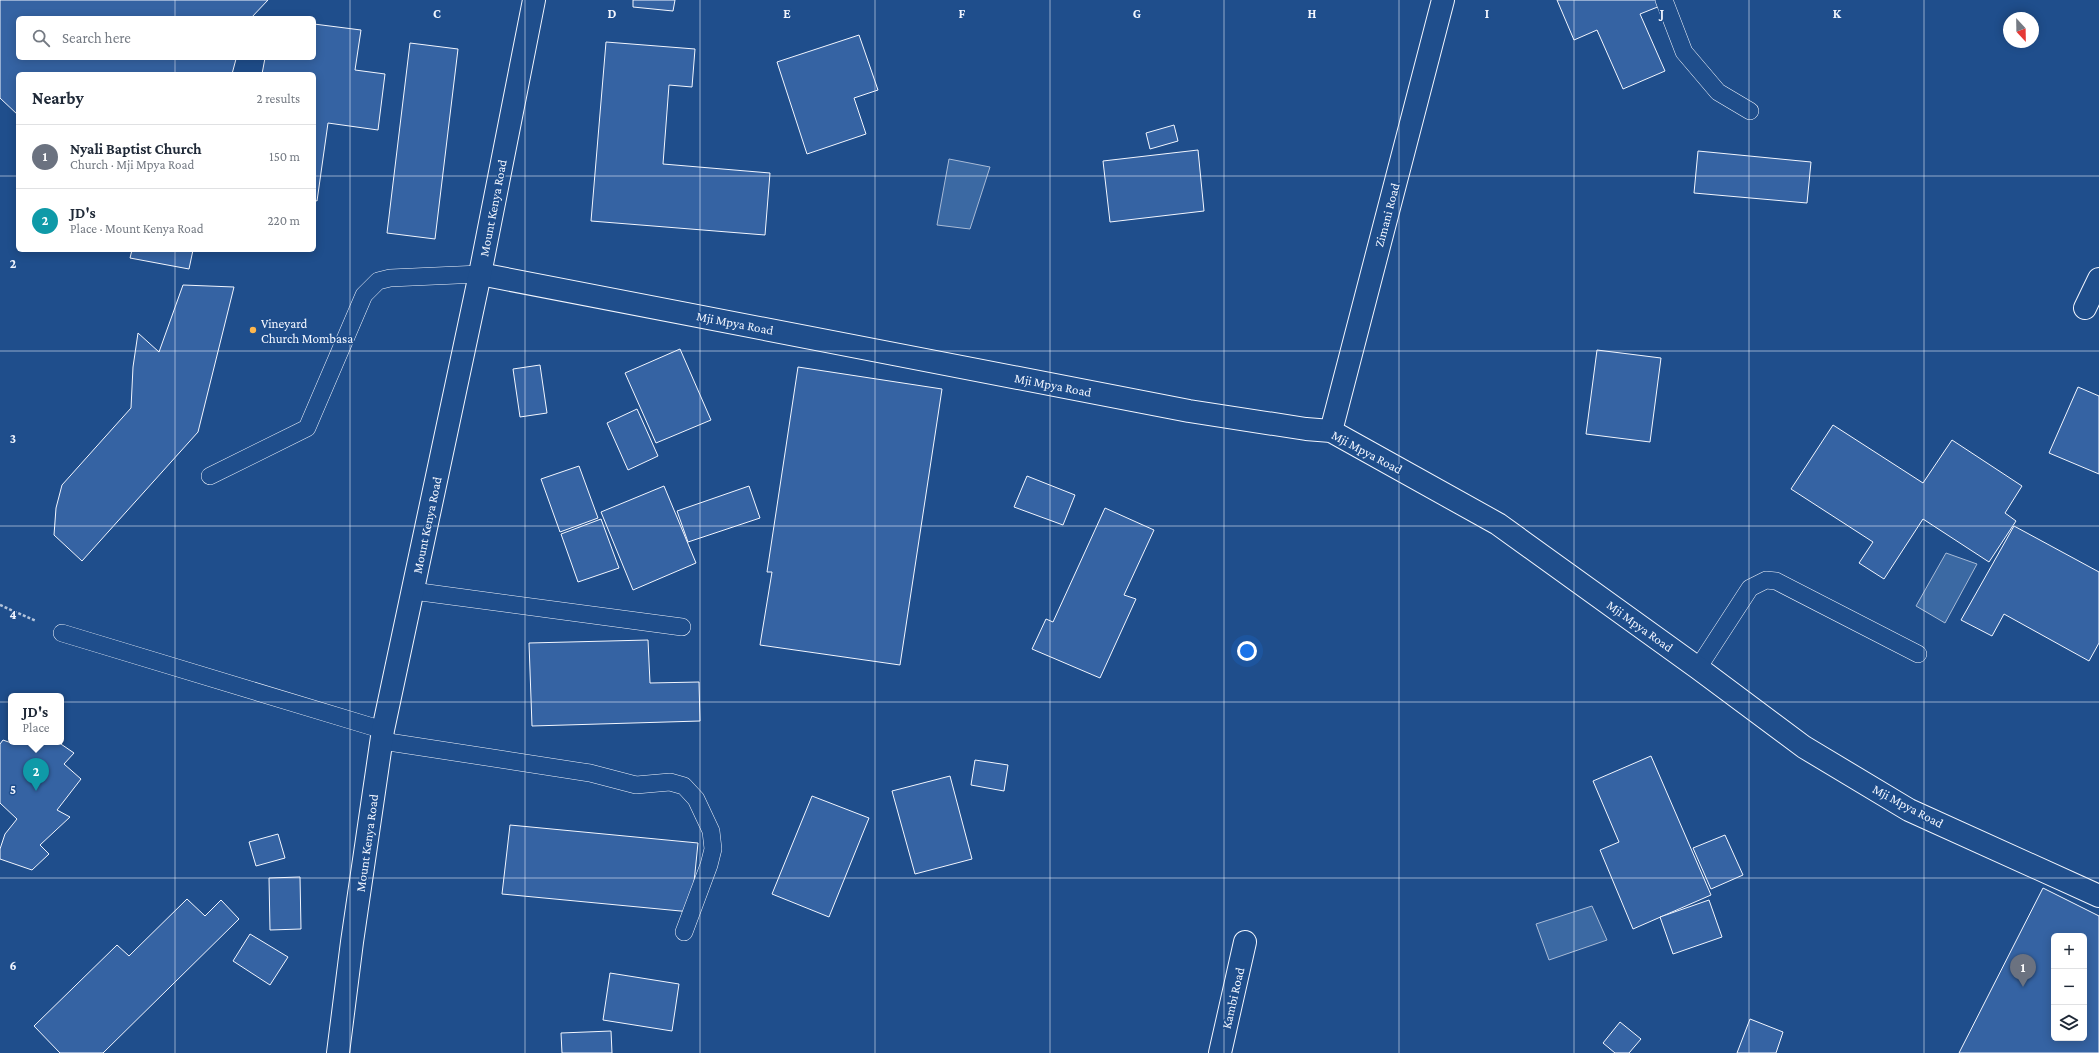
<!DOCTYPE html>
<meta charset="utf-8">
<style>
:root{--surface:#fff;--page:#f6f6f7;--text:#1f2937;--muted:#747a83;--line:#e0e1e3;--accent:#ea580c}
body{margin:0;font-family:"Crimson Pro",serif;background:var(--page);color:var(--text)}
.controls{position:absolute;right:12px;bottom:12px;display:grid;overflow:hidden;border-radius:6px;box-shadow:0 2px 10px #0003}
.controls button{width:36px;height:36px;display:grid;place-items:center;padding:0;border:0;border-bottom:1px solid var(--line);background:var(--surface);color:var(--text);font:20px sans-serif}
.compass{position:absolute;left:2003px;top:12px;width:36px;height:36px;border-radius:50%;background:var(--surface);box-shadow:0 2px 10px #0003;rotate:158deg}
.you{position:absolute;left:1247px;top:651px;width:14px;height:14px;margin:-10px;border:3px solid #fff;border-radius:50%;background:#1a73e8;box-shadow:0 0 0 6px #1a73e833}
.badge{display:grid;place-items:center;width:26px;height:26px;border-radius:50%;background:var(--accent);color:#fff;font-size:13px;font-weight:700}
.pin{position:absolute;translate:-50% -33px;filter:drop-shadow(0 1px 2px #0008)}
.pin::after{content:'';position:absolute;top:21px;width:14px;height:12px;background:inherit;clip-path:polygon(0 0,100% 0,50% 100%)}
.popup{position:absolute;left:8px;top:693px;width:56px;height:52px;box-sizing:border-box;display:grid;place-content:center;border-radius:6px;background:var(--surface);filter:drop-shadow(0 1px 3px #0005);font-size:13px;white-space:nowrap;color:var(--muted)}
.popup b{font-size:15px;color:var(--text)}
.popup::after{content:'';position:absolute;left:50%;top:100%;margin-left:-8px;border:8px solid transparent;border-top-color:var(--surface)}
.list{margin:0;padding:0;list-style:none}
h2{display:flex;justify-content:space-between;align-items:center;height:52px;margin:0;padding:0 16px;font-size:17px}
h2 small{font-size:13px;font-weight:400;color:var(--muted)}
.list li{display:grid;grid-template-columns:26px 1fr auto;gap:12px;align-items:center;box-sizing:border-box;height:64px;padding:0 16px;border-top:1px solid var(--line)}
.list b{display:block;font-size:15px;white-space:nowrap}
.list p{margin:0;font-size:13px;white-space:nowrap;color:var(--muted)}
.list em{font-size:13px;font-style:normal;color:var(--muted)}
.icon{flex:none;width:22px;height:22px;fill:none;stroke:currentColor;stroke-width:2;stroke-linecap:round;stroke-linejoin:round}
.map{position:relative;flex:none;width:2099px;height:1053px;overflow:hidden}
.search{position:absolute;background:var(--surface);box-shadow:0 2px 10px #0003;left:16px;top:16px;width:300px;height:44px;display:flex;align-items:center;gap:10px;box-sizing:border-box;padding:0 14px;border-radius:6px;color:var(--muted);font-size:15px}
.panel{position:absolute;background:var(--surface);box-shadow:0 2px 10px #0003;left:16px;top:72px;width:300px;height:180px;border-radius:6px}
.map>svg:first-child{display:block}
.water{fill:#3b69a3;stroke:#a8bbd7}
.building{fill:#3563a3;stroke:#f2f6ff;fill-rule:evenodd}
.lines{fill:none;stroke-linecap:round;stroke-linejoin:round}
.service-casing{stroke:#f2f6ff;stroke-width:18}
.minor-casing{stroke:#f2f6ff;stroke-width:24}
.secondary-casing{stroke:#f2f6ff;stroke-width:24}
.path{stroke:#b3c4dc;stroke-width:2.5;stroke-dasharray:3 2;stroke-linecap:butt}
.service{stroke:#1f4e8c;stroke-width:17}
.minor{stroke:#1f4e8c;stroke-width:22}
.secondary{stroke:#1f4e8c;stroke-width:22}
.grid{fill:none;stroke:#f2f6ff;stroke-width:1;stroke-opacity:0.55}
.poi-dot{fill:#ffb74d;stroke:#1f4e8c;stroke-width:1.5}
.labels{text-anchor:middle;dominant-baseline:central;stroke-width:3;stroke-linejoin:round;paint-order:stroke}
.street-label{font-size:13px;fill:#f2f6ff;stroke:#1f4e8c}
.poi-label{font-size:13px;fill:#f2f6ff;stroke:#1f4e8c;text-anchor:start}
.grid-label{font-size:13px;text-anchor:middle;font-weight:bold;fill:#f2f6ff;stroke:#1f4e8c;stroke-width:3;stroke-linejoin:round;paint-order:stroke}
</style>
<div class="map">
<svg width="2099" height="1053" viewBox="0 0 2099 1053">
<rect width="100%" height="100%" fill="#1f4e8c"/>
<g class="water">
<path d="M949 159 990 167 970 229 937 225Z"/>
<path d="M1946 553 1977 564 1945 623 1916 606Z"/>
<path d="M1592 906 1607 940 1549 960 1536 924Z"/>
</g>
<g class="building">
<path d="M0 0H268L251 18H18V58L236 59 232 74H18V115L0 98Z"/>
<path d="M633 0H675L673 11 633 7Z"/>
<path d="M1557 0H1657L1660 6 1640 14 1665 71 1623 89 1597 30 1574 40Z"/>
<path d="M314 24 361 30 355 70 385 74 378 130 328 123 317 201 314 200V74H262L265 58H314Z"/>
<path d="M859 35 878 90 854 98 866 134 807 154 777 62Z"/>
<path d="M606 42 695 49 692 87 669 85 663 164 770 173 765 235 591 221Z"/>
<path d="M410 43 458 49 435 239 387 233Z"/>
<path d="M1174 125 1178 141 1150 149 1146 133Z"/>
<path d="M1198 150 1204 211 1110 222 1103 161Z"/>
<path d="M1698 151 1811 162 1807 203 1694 193Z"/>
<path d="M132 250H193L189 269 130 258Z"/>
<path d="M183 285 234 287 198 432 82 561 54 535 56 508 62 485 131 408 133 367 138 333 159 352Z"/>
<path d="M680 349 711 420 656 443 625 373Z"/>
<path d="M1597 350 1661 358 1650 442 1586 434Z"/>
<path d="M540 365 547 413 520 417 513 369Z"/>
<path d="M798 367 942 389 900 665 760 645 772 572H767Z"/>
<path d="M2078 387 2099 396V474L2049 453Z"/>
<path d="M637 409 658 456 628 470 607 423Z"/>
<path d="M1833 425 1923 483 1952 440 2022 486 2005 513 2016 521 1989 562 1923 519 1884 579 1859 563 1873 542 1791 489Z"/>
<path d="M579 466 598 518 560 532 541 479Z"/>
<path d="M1027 476 1075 495 1063 525 1014 507Z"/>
<path d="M664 486 696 563 633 590 601 512Z"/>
<path d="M749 486 760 518 688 542 677 511Z"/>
<path d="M1105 508 1154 530 1124 595 1136 599 1100 678 1032 649 1046 619 1053 622Z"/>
<path d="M601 519 619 568 578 582 561 534Z"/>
<path d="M2014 526 2099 572V643L2089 661 2004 614 1992 636 1961 620Z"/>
<path d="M648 640 650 683 699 682 700 721 532 726 529 643Z"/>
<path d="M3 740 14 744 16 742H58L74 753 64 764 81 779 57 810 70 817 40 845 49 854 32 870 0 859V849L5 834 17 819 0 803V744Z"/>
<path d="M1651 756 1711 895 1633 929 1600 850 1619 842 1593 781Z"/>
<path d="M975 760 1008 765 1004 791 971 785Z"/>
<path d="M950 776 972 859 915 874 892 791Z"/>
<path d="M812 796 869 818 829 917 772 894Z"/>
<path d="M510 825 698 843 691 912 502 894Z"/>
<path d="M278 834 285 858 256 866 249 842Z"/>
<path d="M1725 835 1743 875 1711 889 1693 848Z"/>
<path d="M300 877 301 929 270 930 269 878Z"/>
<path d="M2043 888 2099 916V1053H1959ZM2054 936H2084V1038H2054Z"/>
<path d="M187 899 205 916 221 900 239 919 103 1053H60L34 1026 117 945 129 956Z"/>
<path d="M1709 900 1722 937 1673 954 1660 917Z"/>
<path d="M250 934 288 957 270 985 233 961Z"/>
<path d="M610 973 679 984 672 1031 603 1020Z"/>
<path d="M1750 1019 1783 1032 1776 1053H1737Z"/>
<path d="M1620 1022 1641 1039 1629 1053H1615L1603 1043Z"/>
<path d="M611 1031 612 1053H562L561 1033Z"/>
</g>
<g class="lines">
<defs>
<g id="service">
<path d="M1664 0 1684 52 1718 92 1750 111"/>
<path d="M210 476 307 428 364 295 378 281 390 278 480 274"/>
<path d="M413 591 682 627"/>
<path d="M62 633 383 730"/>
<path d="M1698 668 1750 588 1766 580 1776 581 1918 654"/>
<path d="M382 741 590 773 636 785 670 782 684 786 696 799 711 831 713 849 709 865 684 932"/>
</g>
<g id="minor">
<path d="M480 274 1189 411 1306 429 1331 431 1498 524 1698 668 1804 747 1909 810 2099 896"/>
<path d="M2085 308 2099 279"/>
<path d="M1331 431 1443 0"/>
<path d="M1220 1053 1245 942"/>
</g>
<path id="secondary" d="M338 1053 352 942 383 730 480 274 534 0"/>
</defs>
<use href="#service" class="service-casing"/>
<use href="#minor" class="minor-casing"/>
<use href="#secondary" class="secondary-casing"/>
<path class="path" d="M0 605 36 621"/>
<use href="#service" class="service"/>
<use href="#minor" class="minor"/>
<use href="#secondary" class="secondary"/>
</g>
<path class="grid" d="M175 0V18M350 0V1053M525 0V1053M700 0V1053M875 0V1053M1050 0V1053M1224 0V1053M1399 0V1053M1574 0V1053M1749 0V1053M1924 0V1053M175 58V74M0 176H18M314 176H2099M175 250V1053M0 351H2099M0 526H2099M0 702H2099M0 878H2099"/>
<circle class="poi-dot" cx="253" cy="330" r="4"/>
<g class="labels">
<g class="street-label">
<text transform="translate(493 208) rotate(-79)">Mount Kenya Road</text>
<text transform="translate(1387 215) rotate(-75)">Zimani Road</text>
<text transform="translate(735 323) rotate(11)">Mji Mpya Road</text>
<text transform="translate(1053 385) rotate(11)">Mji Mpya Road</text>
<text transform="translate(1367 452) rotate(28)">Mji Mpya Road</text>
<text transform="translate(427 525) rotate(-78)">Mount Kenya Road</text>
<text transform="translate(1640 626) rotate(36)">Mji Mpya Road</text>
<text transform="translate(1908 806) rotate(28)">Mji Mpya Road</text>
<text transform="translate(367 843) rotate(-82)">Mount Kenya Road</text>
<text transform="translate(1233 998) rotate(-77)">Kambi Road</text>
</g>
<g class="poi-label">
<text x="261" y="323">Vineyard<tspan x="261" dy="15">Church Mombasa</tspan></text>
</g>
</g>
<g class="grid-label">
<text x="437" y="18">C</text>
<text x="612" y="18">D</text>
<text x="787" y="18">E</text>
<text x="962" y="18">F</text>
<text x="1137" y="18">G</text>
<text x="1312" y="18">H</text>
<text x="1487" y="18">I</text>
<text x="1662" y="18">J</text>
<text x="1837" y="18">K</text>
<text x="13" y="268">2</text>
<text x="13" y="443">3</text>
<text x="13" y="619">4</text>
<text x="13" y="794">5</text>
<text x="13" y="970">6</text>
</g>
</svg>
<div class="controls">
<button>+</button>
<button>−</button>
<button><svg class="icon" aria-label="layers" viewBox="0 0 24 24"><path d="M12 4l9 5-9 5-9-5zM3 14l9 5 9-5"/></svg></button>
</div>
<svg class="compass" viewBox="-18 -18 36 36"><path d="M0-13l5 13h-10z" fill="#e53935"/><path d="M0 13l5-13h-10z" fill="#747a83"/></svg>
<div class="you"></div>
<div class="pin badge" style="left:2023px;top:987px;background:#6b7280">1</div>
<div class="pin badge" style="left:36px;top:791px;background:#0f9aa8">2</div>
<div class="popup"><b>JD's</b>Place</div>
<div class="search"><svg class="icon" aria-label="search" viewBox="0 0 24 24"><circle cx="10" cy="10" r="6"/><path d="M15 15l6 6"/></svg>Search here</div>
<section class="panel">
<h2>Nearby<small>2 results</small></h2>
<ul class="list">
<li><span class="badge" style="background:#6b7280">1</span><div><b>Nyali Baptist Church</b><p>Church · Mji Mpya Road</p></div><em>150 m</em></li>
<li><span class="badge" style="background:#0f9aa8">2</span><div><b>JD's</b><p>Place · Mount Kenya Road</p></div><em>220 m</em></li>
</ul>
</section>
</div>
